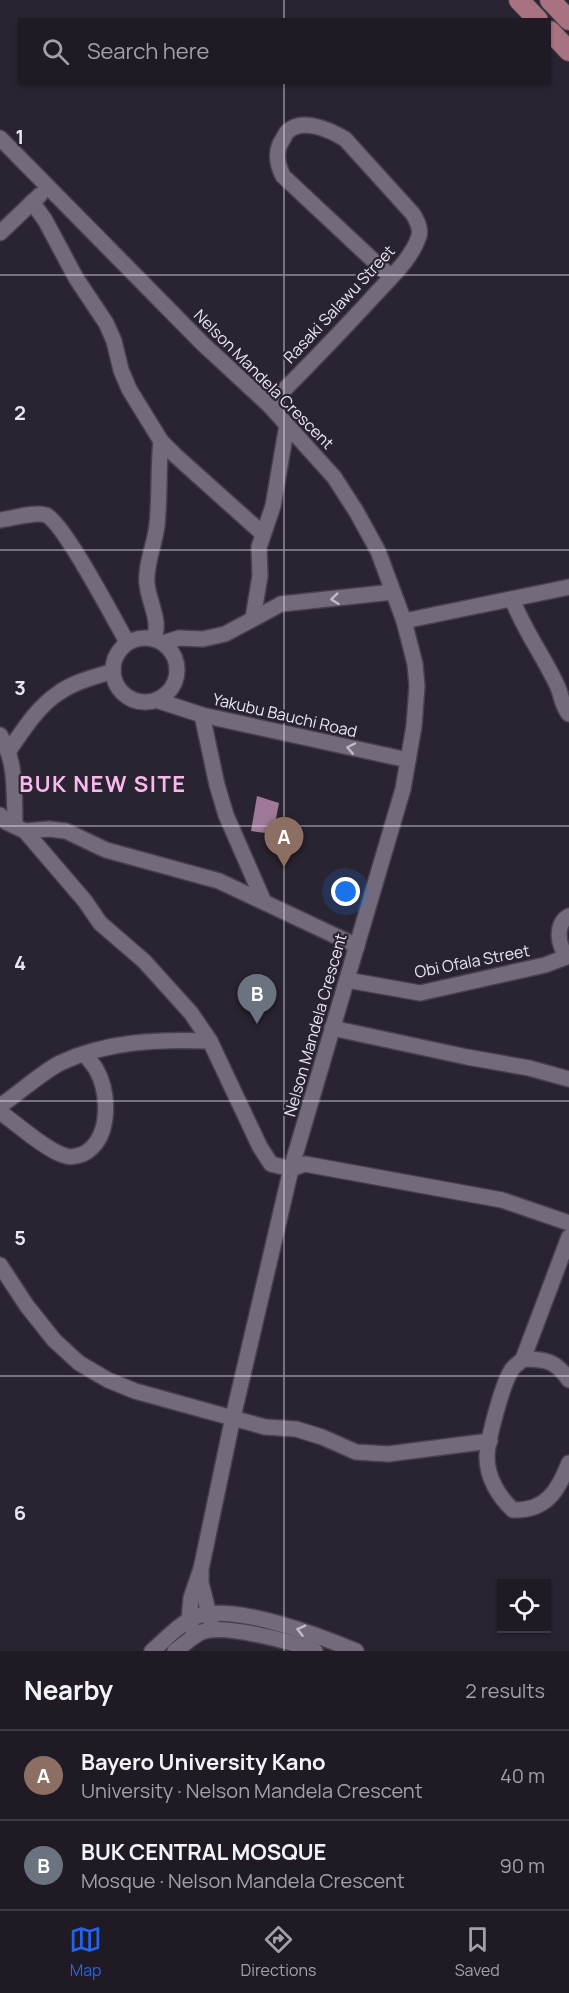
<!DOCTYPE html>
<meta charset="utf-8">
<style>
:root{--surface:#201a25;--page:#28232d;--text:#f1f3f6;--muted:#a2a1a7;--line:#3d3842;--accent:#2563eb}
body{margin:0;font-family:Manrope,sans-serif;background:var(--page);color:var(--text)}
.controls{position:absolute;right:18px;bottom:18px;display:grid;overflow:hidden;border-radius:0px;box-shadow:0 2px 4px #0004}
.controls button{width:54px;height:54px;display:grid;place-items:center;padding:0;border:0;border-bottom:2px solid var(--line);background:var(--surface);color:var(--text);font:30px sans-serif}
.you{position:absolute;left:346px;top:892px;width:21px;height:21px;margin:-15px;border:4px solid #fff;border-radius:50%;background:#1a73e8;box-shadow:0 0 0 9px #1a73e833}
.badge{display:grid;place-items:center;width:39px;height:39px;border-radius:50%;background:var(--accent);color:#fff;font-size:20px;font-weight:700}
.pin{position:absolute;translate:-50% -50px;filter:drop-shadow(0 2px 3px #0008)}
.pin::after{content:'';position:absolute;top:32px;width:21px;height:18px;background:inherit;clip-path:polygon(0 0,100% 0,50% 100%)}
.list{margin:0;padding:0;list-style:none}
h2{display:flex;justify-content:space-between;align-items:center;height:78px;margin:0;padding:0 24px;font-size:26px}
h2 small{font-size:20px;font-weight:400;color:var(--muted)}
.list li{display:grid;grid-template-columns:39px 1fr auto;gap:18px;align-items:center;box-sizing:border-box;height:90px;padding:0 24px;border-top:2px solid var(--line)}
.list b{display:block;font-size:22px;white-space:nowrap}
.list p{margin:0;font-size:20px;white-space:nowrap;color:var(--muted)}
.list em{font-size:20px;font-style:normal;color:var(--muted)}
.icon{flex:none;width:33px;height:33px;fill:none;stroke:currentColor;stroke-width:2;stroke-linecap:round;stroke-linejoin:round}
.map{position:relative;flex:none;width:569px;height:1651px;overflow:hidden}
.search{position:absolute;background:var(--surface);box-shadow:0 2px 4px #0004;left:18px;right:18px;top:18px;height:66px;display:flex;align-items:center;gap:15px;box-sizing:border-box;padding:0 21px;border-radius:0px;color:var(--muted);font-size:22px}
.sheet{height:258px;background:var(--surface)}
nav{display:flex;justify-content:space-around;align-items:center;box-sizing:border-box;height:84px;border-top:2px solid var(--line);background:var(--surface);font-size:16px;color:var(--muted)}
nav a{display:grid;justify-items:center;gap:3px}
nav .on{color:var(--accent)}
.map>svg:first-child{display:block}
.building{fill:#9e7a98}
.lines{fill:none;stroke-linecap:round;stroke-linejoin:round}
.minor-casing{stroke:#47404d;stroke-width:18}
.major-casing{stroke:#47404d;stroke-width:22}
.minor{stroke:#736b7c;stroke-width:15}
.major{stroke:#a97281;stroke-width:20}
.oneway{stroke:#c0bbc7}
.grid{fill:none;stroke:#eae6f0;stroke-width:1.5;stroke-opacity:0.55}
.labels{text-anchor:middle;dominant-baseline:central;stroke-width:4.5;stroke-linejoin:round;paint-order:stroke}
.street-label{font-size:16px;fill:#eae6f0;stroke:#2a2331}
.district-label{font-size:22px;font-weight:bold;letter-spacing:1.5px;fill:#fab9ed;stroke:#2a2331}
.grid-label{font-size:20px;text-anchor:middle;font-weight:bold;fill:#eae6f0;stroke:#2a2331;stroke-width:4.5;stroke-linejoin:round;paint-order:stroke}
</style>
<div class="map">
<svg width="569" height="1651" viewBox="0 0 569 1651">
<rect width="100%" height="100%" fill="#2a2331"/>
<path class="building" d="M257 796 279 803 273 834 251 831Z"/>
<g class="lines">
<defs>
<g id="minor">
<path d="M0 138 203 344 269 405 334 477 356 511 378 551 404 621 415 664 417 686 414 726 403 789 291 1169 233 1417 201 1569 191 1598 189 1621 195 1636"/>
<path d="M32 202 45 220 76 278 106 323 114 341 121 370 129 389 161 441 176 456 263 534"/>
<path d="M0 233 40 195"/>
<path d="M269 405C304 370 338 335 372 298 388 280 412 259 419 236 421 228 417 221 413 214L345 139C330 130 302 117 287 132 285 135 282 141 280 144 275 155 278 166 283 176L391 277"/>
<path d="M0 520C10 519 36 511 46 515 64 523 115 621 127 642"/>
<path d="M512 599C524 630 542 654 556 683 562 694 561 705 569 714"/>
<path d="M253 618 260 576 259 547 273 506 287 425"/>
<path d="M404 621 569 587"/>
<circle cx="145" cy="670" r="32"/>
<path d="M154 638C161 621 149 603 147 584 145 565 155 544 157 525 160 497 158 469 161 441"/>
<path d="M163 643 179 638 203 639 225 634 281 604 393 592"/>
<path d="M156 700 202 715 408 760"/>
<path d="M202 715 217 785 226 815 264 902"/>
<path d="M0 735C17 761 14 796 15 826"/>
<path d="M8 752C23 730 38 706 60 692 76 681 95 677 113 671"/>
<path d="M0 815 6 822 25 831 85 901 100 923 144 961 191 1013 210 1041 260 1147 271 1164 291 1169 305 1164 502 1200 569 1223"/>
<path d="M25 831 49 829 66 831 106 850 219 881 357 946"/>
<path d="M568 956C557 947 555 923 569 916"/>
<path d="M347 980 420 993 545 965 569 956"/>
<path d="M332 1028 467 1057 529 1068 569 1079"/>
<path d="M0 1106C18 1094 41 1073 60 1063 107 1041 159 1039 210 1041"/>
<path d="M0 1112C17 1124 47 1151 66 1156 72 1158 83 1155 88 1151 111 1134 109 1092 96 1069 93 1064 88 1059 85 1054"/>
<path d="M569 1237 523 1359C520 1362 516 1365 513 1368 503 1380 487 1442 487 1457 487 1478 499 1497 513 1510 546 1511 558 1491 569 1463"/>
<path d="M0 1265 27 1306 54 1340 79 1363 108 1380 135 1391 265 1427 296 1429 322 1437 356 1452 388 1454 490 1441"/>
<path d="M523 1359C546 1359 556 1361 569 1380"/>
<path d="M201 1572V1583L211 1622"/>
<path d="M152 1651C165 1640 179 1624 195 1617 232 1602 320 1636 356 1651"/>
<path d="M175 1651C184 1645 192 1636 202 1632 223 1623 293 1642 315 1651"/>
</g>
<g id="major">
<path d="M519 0 538 20"/>
<path d="M550 0 569 20"/>
<path d="M550 31 569 51"/>
</g>
</defs>
<use href="#minor" class="minor-casing"/>
<use href="#major" class="major-casing"/>
<use href="#minor" class="minor"/>
<use href="#major" class="major"/>
</g>
<defs><path id="oneway-chevron" d="M-2-3.5L2.5 0L-2 3.5" fill="none" stroke-width="1.6" stroke-linecap="round" stroke-linejoin="round" transform="scale(1.5)"/></defs>
<g class="oneway">
<use href="#oneway-chevron" transform="translate(335 599) rotate(174)"/>
<use href="#oneway-chevron" transform="translate(351 748) rotate(-168)"/>
<use href="#oneway-chevron" transform="translate(301 1630) rotate(-165)"/>
</g>
<path class="grid" d="M284 0V20M284 82V1651M0 275H569M0 550H569M0 826H569M0 1101H569M0 1376H569"/>
<g class="labels">
<g class="street-label">
<text transform="translate(339 304) rotate(-47)">Rasaki Salawu Street</text>
<text transform="translate(264 379) rotate(45)">Nelson Mandela Crescent</text>
<text transform="translate(285 715) rotate(13)">Yakubu Bauchi Road</text>
<text transform="translate(472 961) rotate(-11)">Obi Ofala Street</text>
<text transform="translate(315 1025) rotate(-74)">Nelson Mandela Crescent</text>
</g>
<g class="district-label">
<text x="103" y="784">BUK NEW SITE</text>
</g>
</g>
<g class="grid-label">
<text x="20" y="144">1</text>
<text x="20" y="420">2</text>
<text x="20" y="695">3</text>
<text x="20" y="970">4</text>
<text x="20" y="1245">5</text>
<text x="20" y="1520">6</text>
</g>
</svg>
<div class="controls">
<button><svg class="icon" aria-label="locate" viewBox="0 0 24 24"><circle cx="12" cy="12" r="6"/><path d="M12 2v4M12 18v4M2 12h4M18 12h4"/></svg></button>
</div>
<div class="you"></div>
<div class="pin badge" style="left:284px;top:867px;background:#8d6e63">A</div>
<div class="pin badge" style="left:257px;top:1024px;background:#6b7280">B</div>
<div class="search"><svg class="icon" aria-label="search" viewBox="0 0 24 24"><circle cx="10" cy="10" r="6"/><path d="M15 15l6 6"/></svg>Search here</div>
</div>
<section class="sheet">
<h2>Nearby<small>2 results</small></h2>
<ul class="list">
<li><span class="badge" style="background:#8d6e63">A</span><div><b>Bayero University Kano</b><p>University · Nelson Mandela Crescent</p></div><em>40 m</em></li>
<li><span class="badge" style="background:#6b7280">B</span><div><b>BUK CENTRAL MOSQUE</b><p>Mosque · Nelson Mandela Crescent</p></div><em>90 m</em></li>
</ul>
</section>
<nav>
<a class="on"><svg class="icon" aria-label="map" viewBox="0 0 24 24"><path d="M3 6l6-2 6 2 6-2v14l-6 2-6-2-6 2zM9 4v14M15 6v14"/></svg>Map</a>
<a><svg class="icon" aria-label="directions" viewBox="0 0 24 24"><path d="M12 3l9 9-9 9-9-9zM9 14v-3h6M13 9l2 2-2 2"/></svg>Directions</a>
<a><svg class="icon" aria-label="saved" viewBox="0 0 24 24"><path d="M7 4h10v16l-5-4-5 4z"/></svg>Saved</a>
</nav>
